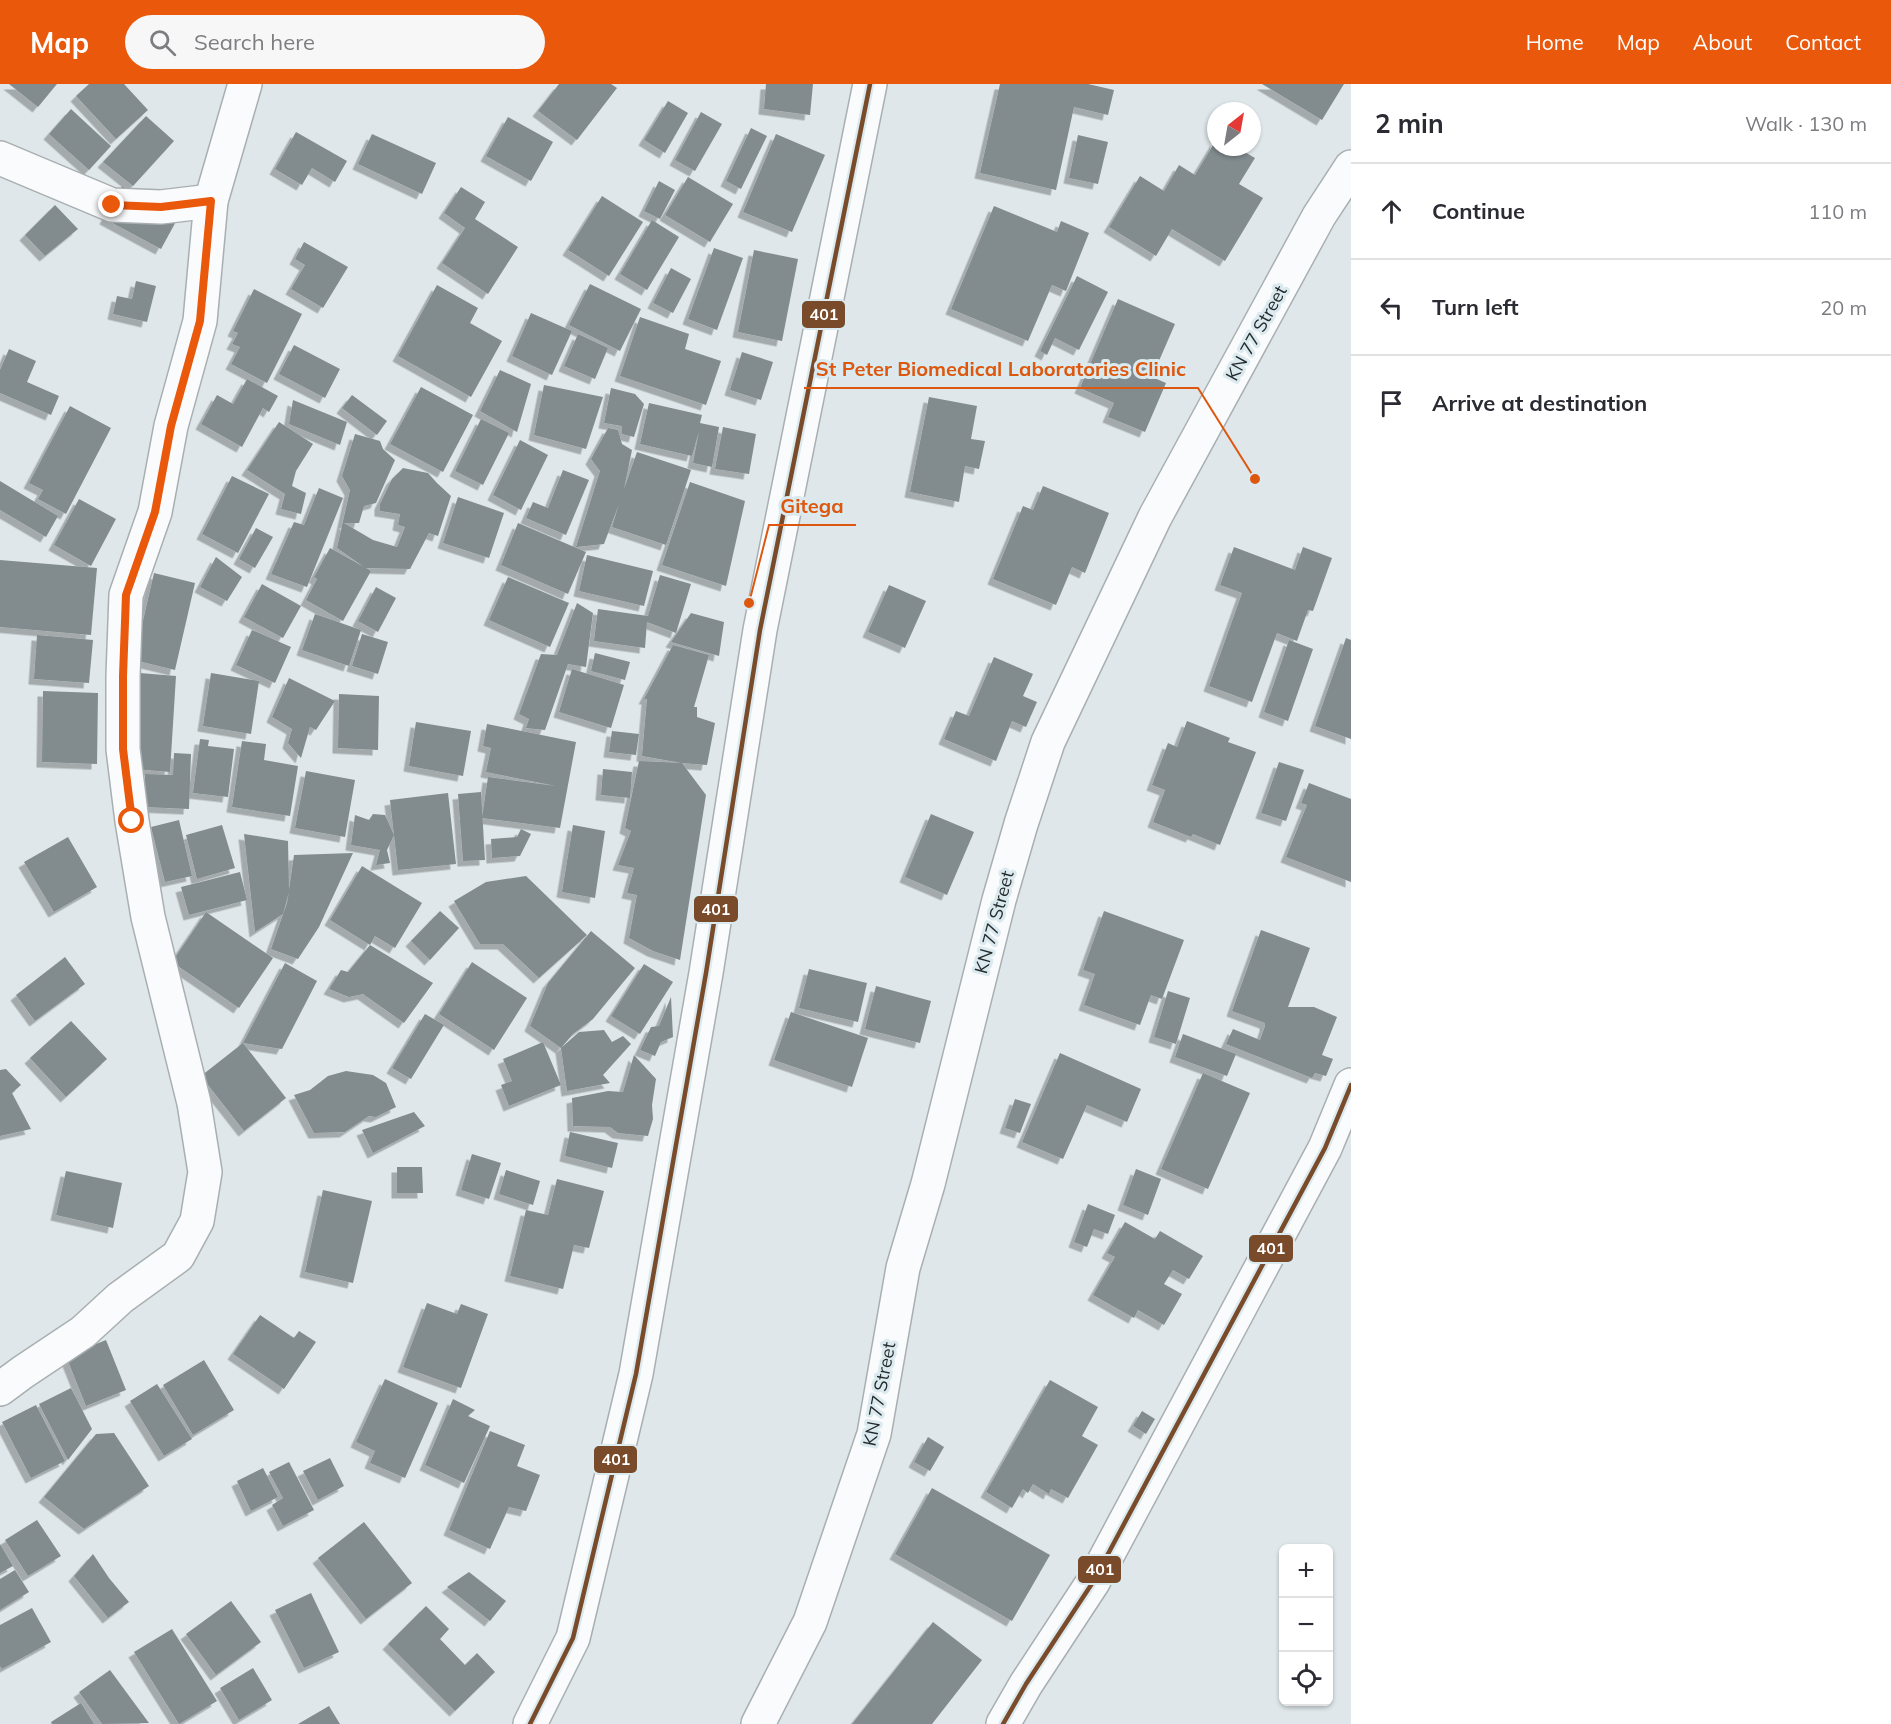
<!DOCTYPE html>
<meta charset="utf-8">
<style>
:root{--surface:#fff;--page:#f7f7f7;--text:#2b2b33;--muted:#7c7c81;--line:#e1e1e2;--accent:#ea580c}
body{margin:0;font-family:Mulish,sans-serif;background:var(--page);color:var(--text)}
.controls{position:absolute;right:18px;bottom:18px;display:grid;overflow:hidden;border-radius:9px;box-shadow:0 2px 4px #0004}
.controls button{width:54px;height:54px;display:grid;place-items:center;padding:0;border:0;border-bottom:2px solid var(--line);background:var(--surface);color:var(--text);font:30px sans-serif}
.compass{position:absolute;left:1207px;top:18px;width:54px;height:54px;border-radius:50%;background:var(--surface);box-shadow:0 2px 4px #0004;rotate:31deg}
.stop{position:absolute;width:18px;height:18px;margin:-14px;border:4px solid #ea580c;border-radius:50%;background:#fff}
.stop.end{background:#ea580c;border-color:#fff;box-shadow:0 2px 6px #0008}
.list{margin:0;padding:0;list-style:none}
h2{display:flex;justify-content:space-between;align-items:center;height:78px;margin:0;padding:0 24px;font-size:26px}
h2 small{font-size:20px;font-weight:400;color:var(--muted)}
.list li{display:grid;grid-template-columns:39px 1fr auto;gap:18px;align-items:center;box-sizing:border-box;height:96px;padding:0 24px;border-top:2px solid var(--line)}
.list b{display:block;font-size:22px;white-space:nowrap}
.list em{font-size:20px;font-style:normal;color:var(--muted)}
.icon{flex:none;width:33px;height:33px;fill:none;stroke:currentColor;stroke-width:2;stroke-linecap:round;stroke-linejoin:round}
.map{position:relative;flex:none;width:1351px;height:1640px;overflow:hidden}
header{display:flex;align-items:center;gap:36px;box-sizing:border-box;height:84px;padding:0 30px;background:var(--accent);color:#fff}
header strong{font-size:28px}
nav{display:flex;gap:33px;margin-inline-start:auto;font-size:21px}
.search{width:420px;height:54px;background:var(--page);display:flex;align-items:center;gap:15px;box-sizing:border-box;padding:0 21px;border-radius:33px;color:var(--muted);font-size:22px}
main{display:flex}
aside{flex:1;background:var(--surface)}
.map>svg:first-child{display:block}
.building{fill:#828c8f;filter:url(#shadow)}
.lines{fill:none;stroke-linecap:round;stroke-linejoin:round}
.street-casing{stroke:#a9afb1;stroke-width:36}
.secondary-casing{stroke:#a9afb1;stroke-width:36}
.street{stroke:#fafbfc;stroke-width:33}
.secondary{stroke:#fafbfc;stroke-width:33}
.bus-1-casing{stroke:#daeaef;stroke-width:9}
.bus-1{stroke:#7a4b2a;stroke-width:4.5}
.route{stroke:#ea580c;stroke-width:8}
.labels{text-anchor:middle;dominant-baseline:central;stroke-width:6;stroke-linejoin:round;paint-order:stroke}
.street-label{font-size:18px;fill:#252b2d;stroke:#daeaef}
.leader{fill:none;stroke:#de570e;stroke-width:2}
.callout-dot{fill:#de570e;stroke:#daeaef;stroke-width:2}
.callout-label{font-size:20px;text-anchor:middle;font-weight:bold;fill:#de570e;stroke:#daeaef;stroke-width:6;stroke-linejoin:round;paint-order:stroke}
.line-badge{stroke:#daeaef;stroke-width:2}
.badge-label{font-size:16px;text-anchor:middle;font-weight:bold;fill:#fff}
</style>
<header>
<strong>Map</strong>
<div class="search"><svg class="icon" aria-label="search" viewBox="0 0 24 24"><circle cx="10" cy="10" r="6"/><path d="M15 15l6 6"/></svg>Search here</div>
<nav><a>Home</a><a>Map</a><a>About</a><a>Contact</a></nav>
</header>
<main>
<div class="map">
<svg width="1351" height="1640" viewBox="0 0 1351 1640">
<defs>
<filter id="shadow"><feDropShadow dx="-5.5" dy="5.5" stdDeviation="0" flood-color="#0004"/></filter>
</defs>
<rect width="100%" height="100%" fill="#dfe7ea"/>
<g class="building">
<path d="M9 0H57L38 23Z"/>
<path d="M89 0H124L148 26 116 55 76 12Z"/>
<path d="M559 0H611L617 4 577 56 538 27Z"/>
<path d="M766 0H813L810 31 764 25Z"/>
<path d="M1000 0H1088L1114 6 1108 31 1074 23 1056 106 980 89Z"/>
<path d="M1262 0H1344L1322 36Z"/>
<path d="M668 17 688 29 665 69 644 56Z"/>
<path d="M71 25 111 62 89 86 49 50Z"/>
<path d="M701 28 722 40 695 87 675 76Z"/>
<path d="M146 32 174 57 133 102 103 78Z"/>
<path d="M508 33 553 58 531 97 486 72Z"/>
<path d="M751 44 767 52 741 105 726 97Z"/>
<path d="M296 48 347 77 335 98 312 84 302 101 275 85Z"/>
<path d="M372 50 436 79 422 110 358 80Z"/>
<path d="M776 50 825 71 792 148 743 128Z"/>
<path d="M1078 51 1108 58 1098 100 1069 94Z"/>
<path d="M1216 56V63H1236L1255 74 1239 100 1263 114 1225 177 1172 145 1156 172 1109 143 1140 92 1164 107 1179 81 1195 91Z"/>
<path d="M688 93 733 120 710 158 665 131Z"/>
<path d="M659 97 675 106 660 135 644 127Z"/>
<path d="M122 102 179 132 161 165 105 135Z"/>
<path d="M461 103 485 118 475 135 518 163 488 210 442 179 465 144 444 129Z"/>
<path d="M602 112 643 138 609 192 568 166Z"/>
<path d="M55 121 78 145 45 172 25 151Z"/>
<path d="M994 122 1057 148 1061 137 1089 149 1066 207 1052 201 1028 257 951 225Z"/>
<path d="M652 136 679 153 647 206 620 190Z"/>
<path d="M304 158 348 183 323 224 291 205 305 181 295 175Z"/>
<path d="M714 164 743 174 717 246 688 235Z"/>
<path d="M754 166 798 175 782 257 738 248Z"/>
<path d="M671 184 691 195 673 229 653 219Z"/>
<path d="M1077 192 1108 208 1079 266 1055 254 1047 271 1040 267Z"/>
<path d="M136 197 156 202 147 238 113 230 117 212 132 215Z"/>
<path d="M590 200 641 225 620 267 569 241Z"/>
<path d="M437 201 478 224 470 239 502 257 471 313 398 272Z"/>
<path d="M254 205 302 230 267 299 231 280 240 263 232 260 238 249 233 247Z"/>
<path d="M1118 215 1175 240 1152 293 1166 299 1145 348 1108 333 1114 319 1080 304Z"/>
<path d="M531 229 572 247 552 291 512 272Z"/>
<path d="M640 233 689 250 685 265 721 277 706 321 620 292Z"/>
<path d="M578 250 608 264 595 295 564 282Z"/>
<path d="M294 261 340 285 325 314 279 290Z"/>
<path d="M9 265 36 277 27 298 59 312 51 331 0 309V286Z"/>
<path d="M742 268 773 278 761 316 730 306Z"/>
<path d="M500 286 531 300 517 348 480 327Z"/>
<path d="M247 295 278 312 269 328 263 324 242 363 201 340 217 311 233 320Z"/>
<path d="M544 301 603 313 586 365 534 351Z"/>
<path d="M421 303 473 331 443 388 390 360Z"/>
<path d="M611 304 635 310 644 320 634 353 622 350V342L604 339Z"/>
<path d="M352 311 387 337 377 351 342 324Z"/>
<path d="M929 313 977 322 971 355 985 357 979 385 965 382 959 418 910 408Z"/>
<path d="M293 316 347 338 340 361 289 340Z"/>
<path d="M649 319 702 331 700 339 719 343 712 383 693 379 699 347 692 372 640 360Z"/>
<path d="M70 322 111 344 66 430 38 415 43 406 29 399Z"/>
<path d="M481 335 509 349 483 401 455 387Z"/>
<path d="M279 338 313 360 296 387 292 402 306 409 301 430 281 425 285 410 247 386Z"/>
<path d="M723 343 756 350 749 390 715 385Z"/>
<path d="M608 344 618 346 622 360 632 366 624 405 637 368 691 386 666 461 612 443 619 420 604 460 576 463 600 387 591 375Z"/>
<path d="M355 350 380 357 383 365 395 376 376 419 364 422 359 439H344L373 456 397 463 405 443 398 441 400 430 380 427V420L392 395 403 384 428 389 437 399 451 412 438 452 429 449 410 485 366 484 371 487 343 537 306 516 317 495 314 493 330 464 364 483 337 464 350 406 342 392Z"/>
<path d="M520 356 548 371 521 426 493 411Z"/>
<path d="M563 386 589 396 566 451 526 434 533 418 548 424Z"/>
<path d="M232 392 269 410 238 469 202 450Z"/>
<path d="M0 397 58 432 46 453 0 426Z"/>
<path d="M690 398 745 417 726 502 662 481Z"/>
<path d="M1043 402 1109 429 1085 489 1072 483 1056 521 993 495 1023 422 1033 426Z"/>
<path d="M319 404 343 414 307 503 271 490 294 438 304 441Z"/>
<path d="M458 413 504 429 489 474 443 459Z"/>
<path d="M79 415 116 435 91 482 54 461Z"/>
<path d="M518 439 586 468 568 510 501 481Z"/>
<path d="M256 444 273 453 255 484 239 475Z"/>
<path d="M1234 463 1295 486 1303 463 1332 474 1313 527 1308 526 1297 557 1277 549 1252 618 1209 602 1242 509 1220 501Z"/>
<path d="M587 471 653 487 644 522 579 507Z"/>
<path d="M216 473 242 493 227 517 200 503Z"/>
<path d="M0 476 97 484 91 551 0 543Z"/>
<path d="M154 489 195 499 175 586 134 576Z"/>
<path d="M660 491 691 500 676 549 647 538 645 564 594 557 598 525 648 532Z"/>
<path d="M508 493 569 519 550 563 489 536Z"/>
<path d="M262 500 301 522 283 554 244 533Z"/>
<path d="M889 501 926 517 905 564 868 548Z"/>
<path d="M376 503 396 514 378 548 358 537Z"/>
<path d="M577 519 593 529 586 583 568 580 545 646 526 644 529 635 519 630 541 570 557 571Z"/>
<path d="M691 529 724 538 719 572 671 558Z"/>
<path d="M315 530 361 546 349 582 302 566Z"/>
<path d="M252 546 291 563 275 599 236 581Z"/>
<path d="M362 550 388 558 378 590 352 582Z"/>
<path d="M37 551 93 556 89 599 34 595Z"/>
<path d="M1346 554 1351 556V655L1315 642Z"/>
<path d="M1289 556 1313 565 1288 637 1264 628Z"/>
<path d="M673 561 709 571 694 623H697V633L715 639 707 681 682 679 706 711 680 876 653 867 629 854 637 811 627 809 634 784 618 781 631 747 625 744 639 677 682 679 642 672 647 615H644Z"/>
<path d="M595 569 630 578 625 596 591 587Z"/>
<path d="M994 573 1033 590 1023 612 1037 618 1026 643 1012 637 996 677 944 655 956 627 969 632Z"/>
<path d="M572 585 624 601 611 644 559 628Z"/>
<path d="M140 589 176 592 170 688 135 685Z"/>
<path d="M211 589 259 597 251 650 203 642Z"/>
<path d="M289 594 335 617 316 646 310 643 301 674 288 659 292 645 272 633Z"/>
<path d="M43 607 98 609 97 680 42 678Z"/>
<path d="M339 610 379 612 378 666 338 664Z"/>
<path d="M1187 637 1230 654 1228 658 1256 668 1220 761 1193 750 1191 753 1153 738 1165 706 1152 701 1168 659 1177 663Z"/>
<path d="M416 638 471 647 463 692 409 682Z"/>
<path d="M487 640 576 658 560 744 482 734 488 693 556 702 486 688 491 664 483 662Z"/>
<path d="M612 647 639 650 636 671 609 668Z"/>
<path d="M200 655 209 656 208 662 234 665 228 713 193 709Z"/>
<path d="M242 657 266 660 264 676 298 682 290 732 232 723Z"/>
<path d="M174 669 191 670 189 725 144 723 145 690 173 691Z"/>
<path d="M1279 678 1304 686 1286 737 1261 729Z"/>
<path d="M603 685 632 688 630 714 601 711Z"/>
<path d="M306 687 355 696 345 753 295 744Z"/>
<path d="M1309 699 1351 715V798L1286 773 1307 721 1301 719Z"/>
<path d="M481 708 485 776 463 777 458 710Z"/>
<path d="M448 709 456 780 398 786 390 716Z"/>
<path d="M373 730 385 731 394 751 387 766 390 779 376 781 380 766 351 761 355 731 369 736Z"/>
<path d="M931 730 974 748 947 811 905 793Z"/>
<path d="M179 736 192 792 165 798 151 743Z"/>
<path d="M222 741 235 784 197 795 186 751Z"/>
<path d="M573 741 605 747 595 814 562 808Z"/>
<path d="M521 745 531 750 520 772 492 774 491 755 517 753Z"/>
<path d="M244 750 288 757 289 806 294 771 353 769 319 843 298 875 271 865 287 819 289 808 283 830 255 848Z"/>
<path d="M68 753 97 803 54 828 24 778Z"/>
<path d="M362 782 422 819 395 864 375 852 370 861 330 836Z"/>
<path d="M240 788 247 816 189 831 181 803Z"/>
<path d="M526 792 587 851 539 894 503 860H480L454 817 486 798Z"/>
<path d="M440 827 459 844 430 876 411 857Z"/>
<path d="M1104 827 1184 856 1162 915 1151 911 1140 941 1084 921 1095 890 1083 886Z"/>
<path d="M206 828 273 874 239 924 172 878Z"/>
<path d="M1261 846 1310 864 1288 923H1314L1337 933 1322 971 1333 975 1326 992 1315 989 1312 994 1226 960 1233 945 1260 956 1265 942V939L1232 927Z"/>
<path d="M591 847 635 884 593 935 573 950 561 964 579 948 604 946 612 958 623 952 631 960 603 991 610 999 567 1007 561 964 530 942 548 899Z"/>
<path d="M370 861 433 899 404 939 363 910 349 913 329 905 341 886 348 888Z"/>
<path d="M65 873 85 900 35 937 16 911Z"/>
<path d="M472 878 527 914 494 966 439 930Z"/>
<path d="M285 879 317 897 282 965 243 959Z"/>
<path d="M644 880 673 898 640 950 611 932Z"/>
<path d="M809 885 867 899 858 938 799 924Z"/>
<path d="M876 902 931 917 920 959 865 945Z"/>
<path d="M1168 907 1190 914 1176 960 1154 953Z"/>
<path d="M671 913 673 953 661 958 655 972 640 966 651 943 659 942Z"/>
<path d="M791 928 868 954 852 1003 774 976Z"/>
<path d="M425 930 444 941 411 995 392 984Z"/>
<path d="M71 937 107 975 66 1013 30 974Z"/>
<path d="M1183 950 1236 970 1227 992 1175 973Z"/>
<path d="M543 958 561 1001 509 1022 501 1001 512 997 503 975Z"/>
<path d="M243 959 286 1014 244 1047 201 992Z"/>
<path d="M1060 969 1141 1005 1127 1038 1087 1021 1063 1075 1022 1058Z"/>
<path d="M634 971 656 995 652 1021 653 1035 648 1052 618 1049 610 1043 573 1042 572 1014 608 1007 623 1008Z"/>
<path d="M6 985 21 1001 12 1009 31 1045 0 1052V986Z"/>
<path d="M346 987 373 991 386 999 396 1023 376 1033 369 1032 345 1048 314 1049 294 1011 310 1006 328 992Z"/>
<path d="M1203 989 1250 1009 1208 1105 1161 1085Z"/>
<path d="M1015 1015 1031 1020 1020 1049 1005 1044Z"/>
<path d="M414 1028 425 1042 373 1069 362 1046Z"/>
<path d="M570 1048 618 1059 612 1084 565 1072Z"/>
<path d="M472 1070 501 1079 489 1115 461 1106Z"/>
<path d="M397 1083H422L423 1109H397Z"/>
<path d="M1136 1085 1161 1095 1148 1131 1123 1121Z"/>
<path d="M506 1086 540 1097 533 1121 499 1110Z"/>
<path d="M66 1087 122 1099 113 1144 56 1131Z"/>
<path d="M557 1095 604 1107 589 1164 574 1161 563 1205 510 1192 526 1126 548 1131Z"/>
<path d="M323 1106 372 1117 353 1199 305 1188Z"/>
<path d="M1088 1120 1115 1131 1108 1150 1094 1145 1087 1163 1074 1158Z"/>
<path d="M1125 1138 1155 1155 1160 1147 1203 1172 1189 1195 1173 1186 1164 1200 1182 1210 1164 1241 1138 1226 1134 1234 1093 1211 1115 1173 1107 1169Z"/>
<path d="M427 1219 457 1230 461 1220 488 1230 461 1304 403 1283Z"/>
<path d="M260 1231 294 1254 299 1247 316 1258 284 1305 233 1270Z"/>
<path d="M106 1256 126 1306 86 1322 66 1272Z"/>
<path d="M204 1276 234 1326 193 1351 163 1301Z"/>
<path d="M385 1295 438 1319 405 1394 370 1379 375 1367 356 1358Z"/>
<path d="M1050 1296 1098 1323 1082 1352 1098 1361 1068 1414 1051 1405 1049 1410 1033 1400 1028 1409 1023 1405 1012 1424 986 1408Z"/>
<path d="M157 1300 192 1355 164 1372 130 1317Z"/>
<path d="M71 1304 92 1345 68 1376 39 1320Z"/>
<path d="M453 1315 475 1326 468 1332 490 1342 464 1399 425 1381Z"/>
<path d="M36 1321 65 1377 31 1394 2 1338Z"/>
<path d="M1142 1327 1155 1335 1146 1350 1133 1342Z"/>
<path d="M490 1347 525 1361 517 1382 540 1391 526 1427 509 1423 490 1465 449 1446Z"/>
<path d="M114 1349 149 1402 84 1445 44 1413 96 1350Z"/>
<path d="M928 1353 944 1363 930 1387 914 1378Z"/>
<path d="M330 1374 344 1402 318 1416 303 1387Z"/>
<path d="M289 1378 314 1426 283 1442 272 1421 283 1414 269 1388Z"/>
<path d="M263 1384 278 1413 251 1427 237 1397Z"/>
<path d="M932 1404 1050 1471 1012 1537 895 1470Z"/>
<path d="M37 1436 61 1472 28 1492 5 1456Z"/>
<path d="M364 1438 412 1499 366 1535 318 1474Z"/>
<path d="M0 1460 13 1482 0 1489Z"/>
<path d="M93 1470 109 1494 129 1518 108 1534 74 1492Z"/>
<path d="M15 1486 29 1508 0 1526V1495Z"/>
<path d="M469 1488 506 1517 490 1537 447 1503Z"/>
<path d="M311 1509 339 1568 304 1584 275 1526Z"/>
<path d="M231 1517 261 1558 216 1591 186 1550Z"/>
<path d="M426 1522 449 1545 440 1555 465 1581 477 1569 495 1588 455 1627 388 1560Z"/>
<path d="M32 1524 51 1558 2 1585 0 1582V1541Z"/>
<path d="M933 1538 982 1576 932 1640H852Z"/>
<path d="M172 1545 217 1617 179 1640 134 1568Z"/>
<path d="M253 1584 272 1616 239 1636 220 1604Z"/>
<path d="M110 1586 149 1639 102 1640 79 1608Z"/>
<path d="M81 1619 94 1640H52L51 1638Z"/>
<path d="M329 1622 340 1640H298Z"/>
</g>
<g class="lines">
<defs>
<g id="street">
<path d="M0 74 112 121 161 123 211 117"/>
<path d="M0 1305 23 1288 83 1248 120 1214 178 1172 197 1137 205 1088 194 1019 148 833 132 737 123 665V592L126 511 155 428 171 342 200 237 211 117 245 0"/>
<path d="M758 1640 810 1538 874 1350 903 1184 928 1100 999 816 1021 740 1048 658 1155 433 1319 132 1351 83"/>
<path d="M1003 1640 1026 1600 1093 1498 1325 1064 1351 1001"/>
</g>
<path id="secondary" d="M530 1640 573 1554 636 1290 706 889 760 546 870 0"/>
</defs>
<use href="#street" class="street-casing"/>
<use href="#secondary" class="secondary-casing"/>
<use href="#street" class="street"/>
<use href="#secondary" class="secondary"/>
<defs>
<g id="bus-1">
<path d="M530 1640 573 1554 636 1290 706 889 760 546 870 0"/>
<path d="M1003 1640 1026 1600 1093 1498 1325 1064 1351 1001"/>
</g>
</defs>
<use href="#bus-1" class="bus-1-casing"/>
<use href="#bus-1" class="bus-1"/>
</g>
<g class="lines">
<path class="route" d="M112 121 161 123 211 117 200 237 171 342 155 428 126 511 123 592V665L132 737"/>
</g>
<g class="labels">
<g class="street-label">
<text transform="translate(1256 249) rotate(-61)">KN 77 Street</text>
<text transform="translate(994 838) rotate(-75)">KN 77 Street</text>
<text transform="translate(879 1310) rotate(-79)">KN 77 Street</text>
</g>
</g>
<path class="leader" d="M1255 395L1198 304H804M749 519L769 441H856"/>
<g class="callout-dot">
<circle cx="1255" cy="395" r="6"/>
<circle cx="749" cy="519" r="6"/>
</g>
<g class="callout-label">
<text x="1001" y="292">St Peter Biomedical Laboratories Clinic</text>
<text x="812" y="429">Gitega</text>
</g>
<g class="line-badge">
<rect x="801" y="216" width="45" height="29" rx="6" fill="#7a4b2a"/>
<rect x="693" y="811" width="46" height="28" rx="6" fill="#7a4b2a"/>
<rect x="1248" y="1150" width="46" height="29" rx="6" fill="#7a4b2a"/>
<rect x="593" y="1361" width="45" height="29" rx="6" fill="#7a4b2a"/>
<rect x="1077" y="1471" width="45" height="29" rx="6" fill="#7a4b2a"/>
</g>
<g class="badge-label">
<text x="824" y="236">401</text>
<text x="716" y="831">401</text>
<text x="1271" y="1170">401</text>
<text x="616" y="1381">401</text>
<text x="1100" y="1491">401</text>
</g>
</svg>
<div class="controls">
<button>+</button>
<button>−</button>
<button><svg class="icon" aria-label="locate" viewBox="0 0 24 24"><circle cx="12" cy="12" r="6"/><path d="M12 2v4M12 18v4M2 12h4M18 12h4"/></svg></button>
</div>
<svg class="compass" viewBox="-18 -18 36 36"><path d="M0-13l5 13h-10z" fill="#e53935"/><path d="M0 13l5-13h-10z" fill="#7c7c81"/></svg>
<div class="stop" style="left:132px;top:737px"></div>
<div class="stop end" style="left:112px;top:121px"></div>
</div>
<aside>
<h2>2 min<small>Walk · 130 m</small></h2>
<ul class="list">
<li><svg class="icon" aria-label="ahead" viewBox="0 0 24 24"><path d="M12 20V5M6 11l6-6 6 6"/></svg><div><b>Continue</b></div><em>110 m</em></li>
<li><svg class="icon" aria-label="left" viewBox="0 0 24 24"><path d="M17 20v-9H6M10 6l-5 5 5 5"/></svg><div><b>Turn left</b></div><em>20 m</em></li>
<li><svg class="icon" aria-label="arrive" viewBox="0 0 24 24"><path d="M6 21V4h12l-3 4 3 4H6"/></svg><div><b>Arrive at destination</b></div></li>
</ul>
</aside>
</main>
